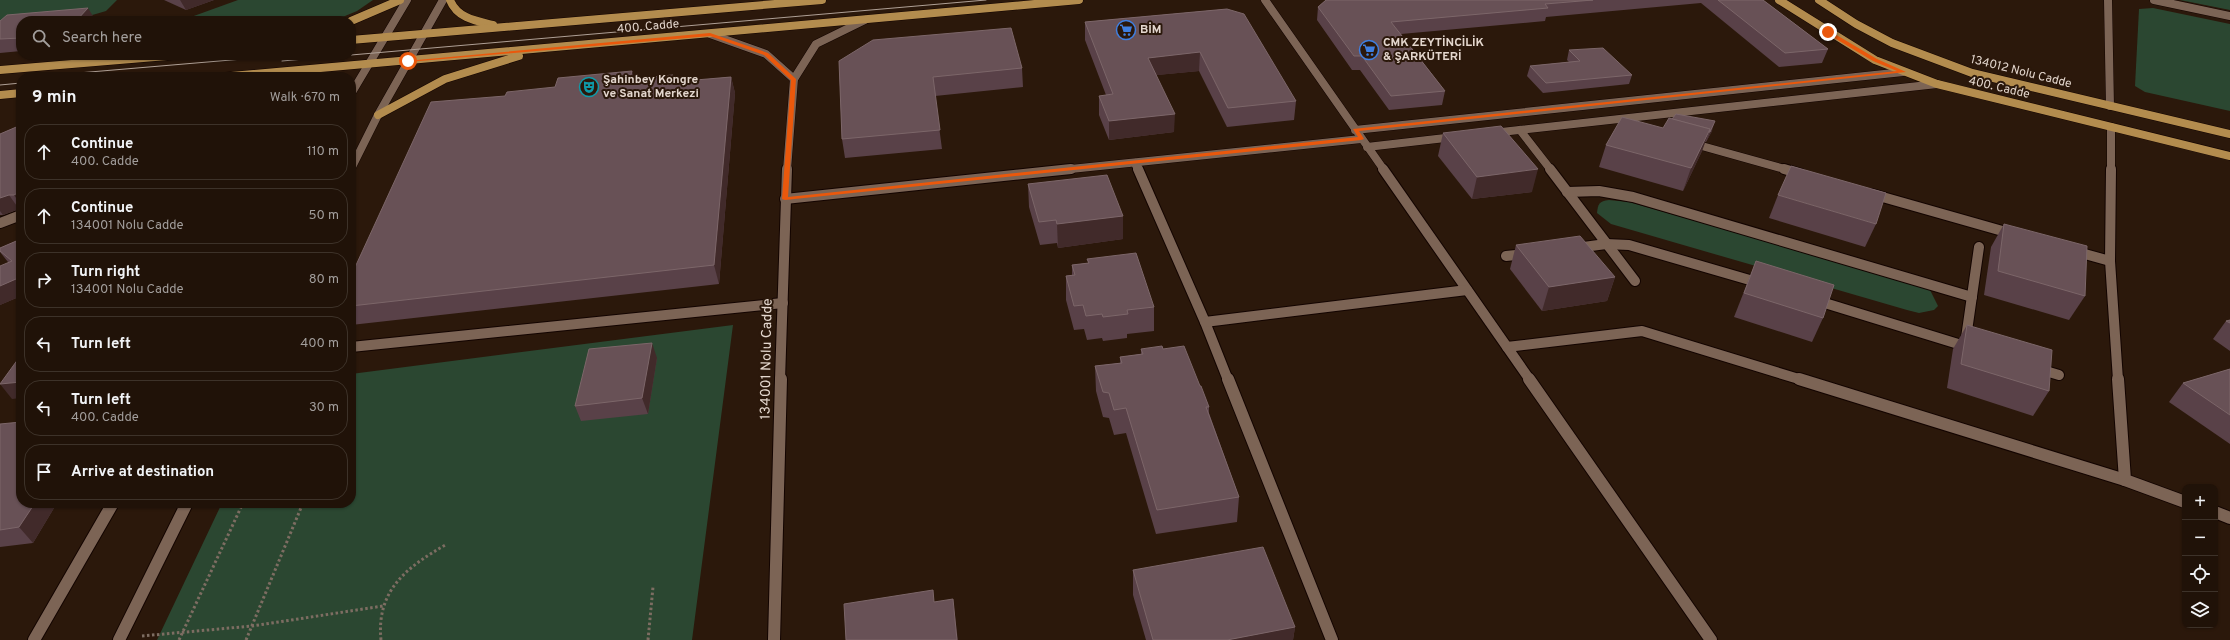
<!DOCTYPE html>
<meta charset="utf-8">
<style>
:root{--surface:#201208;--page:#281b12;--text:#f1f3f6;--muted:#a29e9c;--line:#3d3229}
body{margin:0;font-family:Overpass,sans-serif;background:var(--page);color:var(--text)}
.controls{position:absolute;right:12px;bottom:12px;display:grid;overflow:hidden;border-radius:8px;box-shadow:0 1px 3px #0004}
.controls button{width:36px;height:36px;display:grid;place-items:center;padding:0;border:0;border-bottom:1px solid var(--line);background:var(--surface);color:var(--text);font:20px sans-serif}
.stop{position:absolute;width:12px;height:12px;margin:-9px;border:3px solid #ea580c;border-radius:50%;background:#fff}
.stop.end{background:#ea580c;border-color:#fff;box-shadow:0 1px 4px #0008}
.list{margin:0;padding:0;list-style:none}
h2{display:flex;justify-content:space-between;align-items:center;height:52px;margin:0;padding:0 16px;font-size:17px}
h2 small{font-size:13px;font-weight:400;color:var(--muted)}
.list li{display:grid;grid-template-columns:26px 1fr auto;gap:12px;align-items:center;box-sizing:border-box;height:56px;margin:0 8px 8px;padding:0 8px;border:1px solid var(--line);border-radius:16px}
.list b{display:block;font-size:15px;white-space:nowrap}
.list p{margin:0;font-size:13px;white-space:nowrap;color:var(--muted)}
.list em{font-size:13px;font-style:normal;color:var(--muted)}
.icon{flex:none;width:22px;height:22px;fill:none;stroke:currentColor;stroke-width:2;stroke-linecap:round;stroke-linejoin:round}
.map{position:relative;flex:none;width:2230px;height:640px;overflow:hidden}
.search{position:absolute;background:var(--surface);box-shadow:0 1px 3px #0004;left:16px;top:16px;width:340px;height:44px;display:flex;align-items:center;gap:10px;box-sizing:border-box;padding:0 14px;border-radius:16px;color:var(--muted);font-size:15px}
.panel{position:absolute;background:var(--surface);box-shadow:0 1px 3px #0004;left:16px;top:72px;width:340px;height:436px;border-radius:16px}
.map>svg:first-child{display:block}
.green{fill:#2b4731}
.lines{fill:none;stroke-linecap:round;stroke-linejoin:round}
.minor-far2-casing{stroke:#130400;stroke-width:9}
.minor-far1-casing{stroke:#130400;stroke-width:12}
.minor-casing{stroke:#130400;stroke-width:14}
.major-casing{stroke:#130400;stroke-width:9}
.path{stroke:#7d6d62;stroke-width:3;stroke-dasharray:2.5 2.5;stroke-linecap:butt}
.minor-far2{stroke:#7c6455;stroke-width:8}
.minor-far1{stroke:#7c6455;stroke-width:10}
.minor{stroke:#7c6455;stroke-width:12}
.major{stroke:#b38c4e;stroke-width:8}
.tram{stroke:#afa096;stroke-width:1}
.wall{fill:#594148}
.shaded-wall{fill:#412a2a}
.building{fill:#685156;stroke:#7c6669}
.route{fill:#ea580c}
.labels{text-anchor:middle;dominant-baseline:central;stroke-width:4;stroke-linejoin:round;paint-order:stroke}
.far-street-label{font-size:12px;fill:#e4d7ce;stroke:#2b180b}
.far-poi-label{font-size:12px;font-weight:bold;fill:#e4d7ce;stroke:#2b180b;text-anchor:start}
.street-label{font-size:14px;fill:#e4d7ce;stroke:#2b180b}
</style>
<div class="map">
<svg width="2230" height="640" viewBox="0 0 2230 640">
<rect width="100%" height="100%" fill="#2b180b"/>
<g class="green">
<path d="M0 0H117L106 11 89 16 0 23Z"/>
<path d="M238 0H373L357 11 333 21H180Z"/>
<path d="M2180 0H2230V10Z"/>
<path d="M2153 8 2230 24V111L2145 92 2135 86 2139 9Z"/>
<path d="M1609 200 1629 202 1929 288 1938 306 1934 310 1919 313 1907 310 1611 224 1597 213C1598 204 1599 201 1609 200Z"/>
<path d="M733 325 692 640H157L222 503H351V374Z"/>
</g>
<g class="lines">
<defs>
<g id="minor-far2">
<path d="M1265 0 1384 170"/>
<path d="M2108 0 2110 106"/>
<path d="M2154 0 2230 16"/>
<path d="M710 34 766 54 794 79"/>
<path d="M351 94 407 0"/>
<path d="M1355 130 1903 72"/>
<path d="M1520 130 1551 170"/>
<path d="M1492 133 1937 84"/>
<path d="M1691 143 1788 170"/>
<path d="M1367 147 1454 137"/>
<path d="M1135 163 1138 170"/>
<path d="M351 169 378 115 443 0"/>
<path d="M787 170 794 79 816 44 865 20"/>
<path d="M1061 170 1361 139"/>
<path d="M2111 170V127"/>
</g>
<g id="minor-far1">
<path d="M1138 169 1205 322 1228 380"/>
<path d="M1383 169 1530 380"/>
<path d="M1550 169 1635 281"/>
<path d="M1784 169 1801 174"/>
<path d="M2111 169 2110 261 2118 380"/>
<path d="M1567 192 1599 191 1633 197 1972 297"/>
<path d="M1872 194 2013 234"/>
<path d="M785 199 1071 169"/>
<path d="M0 223 21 215"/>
<path d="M1576 248 1606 244 1629 245 1760 283"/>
<path d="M2074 251 2110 261"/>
<path d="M1506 256 1526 254"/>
<path d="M1815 300 1968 347"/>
<path d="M1205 322 1467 290"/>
<path d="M1966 338 1979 247"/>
<path d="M351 347 783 303"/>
<path d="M1507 347 1642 331 1802 380"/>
<path d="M2039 369 2059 375"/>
<path d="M780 380 787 169"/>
</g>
<g id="minor">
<path d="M1228 379 1332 640"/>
<path d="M1529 379 1711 640"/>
<path d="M1799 379 2125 480"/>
<path d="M2118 379 2125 480 2185 502"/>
<path d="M2215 512 2230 518"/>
<path d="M34 640 113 503"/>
<path d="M119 640 187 503"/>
<path d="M774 640 781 379"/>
</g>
<g id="major">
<path d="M450 0C457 18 476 21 493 25"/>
<path d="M1779 0 1875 60 1937 84 2230 156"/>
<path d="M1819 0 1856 24 1892 43 1972 73 2230 134"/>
<path d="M351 21 400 0"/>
<path d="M351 40 822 0"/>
<path d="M0 70 179 55"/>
<path d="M220 77 1079 0"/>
<path d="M0 95 21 93"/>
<path d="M378 115 445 79 519 56"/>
</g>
</defs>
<use href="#minor-far2" class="minor-far2-casing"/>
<use href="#minor-far1" class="minor-far1-casing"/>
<use href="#minor" class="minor-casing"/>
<use href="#major" class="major-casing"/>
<g class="path">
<path d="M142 636 252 626 383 606"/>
<path d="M179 640 243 503"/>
<path d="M246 640 303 503"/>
<path d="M381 640C376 590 407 567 447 544"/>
<path d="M648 640 653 587"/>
</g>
<use href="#minor-far2" class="minor-far2"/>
<use href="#minor-far1" class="minor-far1"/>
<use href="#minor" class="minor"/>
<use href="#major" class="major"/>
<g class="tram">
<path d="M351 55 986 0"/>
<path d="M282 61 349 55"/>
<path d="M31 77 290 55"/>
<path d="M0 85 21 83"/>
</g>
</g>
<g class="wall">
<path d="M164 0H214L186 10Z"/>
<path d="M1326 0H1763L1828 49 1822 63 1779 67 1701 3 1546 17 1545 21 1401 34 1445 91 1442 105 1389 110 1360 70H1352L1317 20 1318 7Z"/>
<path d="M1227 9 1296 101 1294 120 1227 127 1199 71 1156 75 1174 132 1109 140 1099 115V96L1106 95 1085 40V22Z"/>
<path d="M0 21H21V51L0 53Z"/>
<path d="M1569 50 1632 75 1629 84 1543 93 1527 76 1530 66 1569 62 1567 60Z"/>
<path d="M839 61 1022 68 1023 87 935 96 942 149 845 158 842 139Z"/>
<path d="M673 75 675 82 731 77 735 93 719 284 351 325V276L505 96 555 87Z"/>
<path d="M21 125V209H19L3 215H0V134Z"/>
<path d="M1712 131 1706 142H1705L1702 151 1683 191 1599 167 1606 145Z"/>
<path d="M1443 133 1532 192 1472 199 1438 156Z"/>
<path d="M1028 184 1123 216V239L1058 248 1057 243 1040 245 1029 207Z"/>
<path d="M1778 195 1876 224 1865 247 1769 218Z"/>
<path d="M2004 224 2085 296 2069 320 1984 295 1991 247Z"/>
<path d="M21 239V296L0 305 8 262 0 252V248Z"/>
<path d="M1516 245 1615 277 1607 301 1542 311 1510 269Z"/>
<path d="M1087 259 1154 307V331L1127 334V338L1103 341 1102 338 1087 340 1084 329 1074 330 1066 300V276L1072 275V265L1088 263Z"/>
<path d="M1756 261 1823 318 1812 342 1734 317Z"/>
<path d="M2230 320V351L2213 339 2226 321Z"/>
<path d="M1967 325 2049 391 2033 416 1947 388 1953 349Z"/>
<path d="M1141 349H1163L1200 386 1209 407V413L1239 497 1237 522 1156 534 1126 433 1114 435 1109 418 1103 417 1096 391 1095 366 1120 363V357L1141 354Z"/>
<path d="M657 358 648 414 581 421 575 406Z"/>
<path d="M2230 369V444L2169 402 2183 383Z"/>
<path d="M0 424 21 503H57L33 543 0 547Z"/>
<path d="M1133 570 1295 627 1293 640H1146L1133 595Z"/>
</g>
<g class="shaded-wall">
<path d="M180 0H214L186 10Z"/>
<path d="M88 8 96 21H76Z"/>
<path d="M1200 52 1199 71 1148 76V58Z"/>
<path d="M632 71 637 88 630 79Z"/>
<path d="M673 75 678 92 672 82Z"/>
<path d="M731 77 735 93 719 284 714 265Z"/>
<path d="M1175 114 1174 132 1109 140V121Z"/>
<path d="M1715 121 1712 131 1706 142 1710 132Z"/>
<path d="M1710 129 1702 151 1683 191 1691 168Z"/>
<path d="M1538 169 1532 192 1472 199 1477 177Z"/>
<path d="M21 191V205L14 195Z"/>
<path d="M9 195 19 209 3 215 0 211V198Z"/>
<path d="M1123 216V239L1058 248 1057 224Z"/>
<path d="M1615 277 1607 301 1542 311 1549 287Z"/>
<path d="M16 279 21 285V296L0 305V286Z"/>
<path d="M652 343 657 358 648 414 642 398Z"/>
<path d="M21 382V398L12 399 0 384Z"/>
<path d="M21 476V486L17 482Z"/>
<path d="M35 503H57L33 543 19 527Z"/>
<path d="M953 599 956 624 958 640H957Z"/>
<path d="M1295 627 1293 640H1227Z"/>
</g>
<g class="building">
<path d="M1326 0H1593L1545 4 1548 8 1391 22 1445 91 1391 96 1362 56H1354L1318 7Z"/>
<path d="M1718 0H1763L1828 49 1785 53Z"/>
<path d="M88 8 76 21H21V38L0 39V21L7 15Z"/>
<path d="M1227 9 1244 14 1296 101 1228 108 1200 52 1148 58 1175 114 1109 121 1099 96 1113 94 1085 22Z"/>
<path d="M1011 28 1022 68 933 77 940 130 842 139 839 61 873 40Z"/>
<path d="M1603 48 1632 75 1546 83 1530 66 1580 61 1569 50Z"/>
<path d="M632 71 630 79 673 75 672 82 731 77 714 265 351 306V276L431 102 505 96 507 92 555 87 558 78Z"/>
<path d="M1676 114 1715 121 1710 132H1709L1710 129 1672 119Z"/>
<path d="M1622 117 1663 128 1669 118 1710 129 1691 168 1606 145Z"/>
<path d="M21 125V160L16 162H21V191L14 195H9L0 198V134Z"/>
<path d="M1501 126 1538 169 1477 177 1443 133Z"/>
<path d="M1791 166 1886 193 1876 224 1778 195Z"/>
<path d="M1107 175 1123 216 1057 224 1056 220 1039 222 1028 184Z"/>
<path d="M2004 224 2087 246 2085 296 1998 271Z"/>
<path d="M1580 236 1615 277 1549 287 1516 245Z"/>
<path d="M21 239V282H20L16 279 0 286V266L12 261 0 251V248Z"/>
<path d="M1136 253 1154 307 1127 310 1128 314 1103 317 1102 314 1086 316 1083 305 1074 306 1066 276 1075 275 1072 265 1089 263 1087 259Z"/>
<path d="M1756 261 1834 285 1823 318 1744 293Z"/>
<path d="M2230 320V323L2226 321Z"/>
<path d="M1967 325 2052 350 2049 391 1961 364Z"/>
<path d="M652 343 642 398 575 406 589 349Z"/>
<path d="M1162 346 1163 349 1184 346 1200 386H1201L1209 407H1206L1239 497 1157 510 1126 408 1114 410 1109 393 1103 392 1095 366 1122 363 1120 357 1143 354 1141 349Z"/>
<path d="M21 355V382L0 384Z"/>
<path d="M2230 369V415L2183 383Z"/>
<path d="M21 422V476L17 482 21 481V503H35L19 527 0 530V424Z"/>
<path d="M1263 547 1295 627 1227 640H1153L1133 570Z"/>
<path d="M933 590 934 602 953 599 957 640H846L844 604Z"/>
</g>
<path class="route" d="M1828 30 1877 59 1906 72 1359 131 1364 139 1361 140 785 200 782 199 791 80 764 55 710 36 408 62 406 61 710 33 768 53 796 79 788 197 1358 137 1353 129 1897 71 1873 61 1826 33Z"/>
<defs>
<symbol id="supermarket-ring" viewBox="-11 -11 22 22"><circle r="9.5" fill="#2b180b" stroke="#3f7fe0" stroke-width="1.5"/><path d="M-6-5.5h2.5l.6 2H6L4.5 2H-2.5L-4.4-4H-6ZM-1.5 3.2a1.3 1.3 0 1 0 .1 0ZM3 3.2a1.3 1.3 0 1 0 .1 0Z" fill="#3f7fe0"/></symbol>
<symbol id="theatre-ring" viewBox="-11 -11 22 22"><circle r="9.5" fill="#2b180b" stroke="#0f9aa8" stroke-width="1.5"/><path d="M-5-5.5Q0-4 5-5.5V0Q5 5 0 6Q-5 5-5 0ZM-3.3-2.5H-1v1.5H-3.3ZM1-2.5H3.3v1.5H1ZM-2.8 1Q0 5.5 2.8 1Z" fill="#0f9aa8"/></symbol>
</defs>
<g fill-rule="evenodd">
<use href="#supermarket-ring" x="1115" y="19" width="22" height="22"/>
<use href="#supermarket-ring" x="1358" y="39" width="22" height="22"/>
<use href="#theatre-ring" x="578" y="76" width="22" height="22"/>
</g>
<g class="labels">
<g class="far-street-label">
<text transform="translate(648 27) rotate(-5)">400. Cadde</text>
<text transform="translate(2021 72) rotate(14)">134012 Nolu Cadde</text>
<text transform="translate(1999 88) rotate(13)">400. Cadde</text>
</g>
<g class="far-poi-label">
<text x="1140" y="30">BİM</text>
<text x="1383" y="43">CMK ZEYTİNCİLİK<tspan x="1383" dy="14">&amp; ŞARKÜTERİ</tspan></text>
<text x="603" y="80">Şahinbey Kongre<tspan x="603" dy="14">ve Sanat Merkezi</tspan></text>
</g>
<g class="street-label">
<text transform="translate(767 359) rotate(-89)">134001 Nolu Cadde</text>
</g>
</g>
</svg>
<div class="controls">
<button>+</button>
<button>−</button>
<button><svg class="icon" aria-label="locate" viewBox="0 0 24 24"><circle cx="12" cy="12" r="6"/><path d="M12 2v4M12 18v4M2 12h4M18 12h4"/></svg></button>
<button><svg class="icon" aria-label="layers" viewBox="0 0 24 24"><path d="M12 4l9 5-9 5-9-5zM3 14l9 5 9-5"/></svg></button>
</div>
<div class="stop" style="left:408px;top:61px"></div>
<div class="stop end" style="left:1828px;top:32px"></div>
<div class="search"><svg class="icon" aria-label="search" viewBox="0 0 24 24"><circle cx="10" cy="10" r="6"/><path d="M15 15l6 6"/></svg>Search here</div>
<section class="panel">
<h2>9 min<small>Walk · 670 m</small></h2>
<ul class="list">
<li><svg class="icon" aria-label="ahead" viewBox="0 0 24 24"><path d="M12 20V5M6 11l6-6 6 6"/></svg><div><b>Continue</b><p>400. Cadde</p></div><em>110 m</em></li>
<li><svg class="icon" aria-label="ahead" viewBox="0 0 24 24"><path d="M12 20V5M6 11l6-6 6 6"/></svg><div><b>Continue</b><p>134001 Nolu Cadde</p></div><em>50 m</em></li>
<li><svg class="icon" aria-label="right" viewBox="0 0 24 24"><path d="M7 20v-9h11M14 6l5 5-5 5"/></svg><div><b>Turn right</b><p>134001 Nolu Cadde</p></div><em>80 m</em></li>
<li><svg class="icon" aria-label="left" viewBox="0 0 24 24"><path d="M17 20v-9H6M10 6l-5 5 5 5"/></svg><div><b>Turn left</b></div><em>400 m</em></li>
<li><svg class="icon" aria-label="left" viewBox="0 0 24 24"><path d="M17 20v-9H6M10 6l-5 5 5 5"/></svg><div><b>Turn left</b><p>400. Cadde</p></div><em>30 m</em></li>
<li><svg class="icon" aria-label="arrive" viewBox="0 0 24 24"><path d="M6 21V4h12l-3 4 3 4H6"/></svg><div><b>Arrive at destination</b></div></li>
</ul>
</section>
</div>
